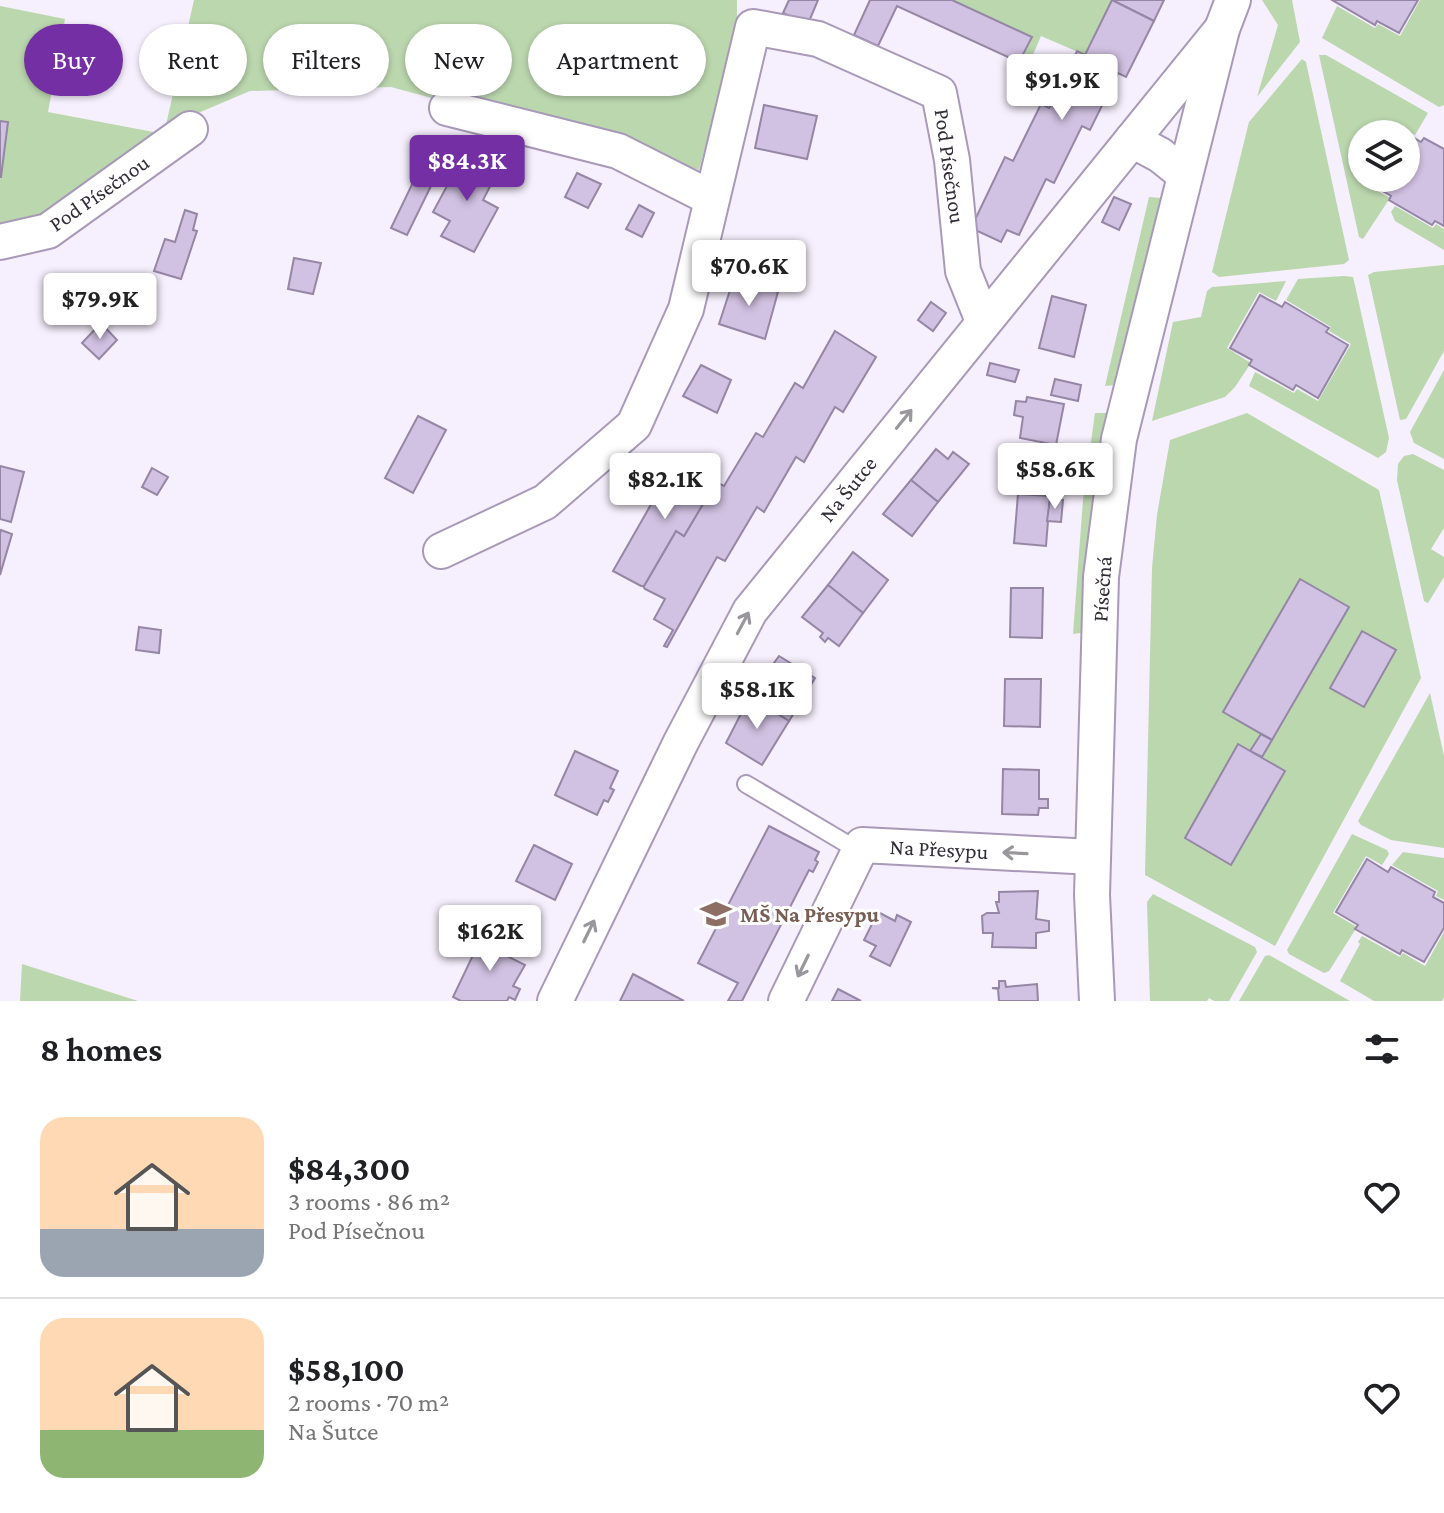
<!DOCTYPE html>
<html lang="en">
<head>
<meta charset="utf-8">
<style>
  :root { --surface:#fff; --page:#f2f2f2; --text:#202124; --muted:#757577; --line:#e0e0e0; --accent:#732fa3 }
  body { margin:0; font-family:"Crimson Pro",serif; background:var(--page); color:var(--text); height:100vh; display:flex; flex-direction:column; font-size:30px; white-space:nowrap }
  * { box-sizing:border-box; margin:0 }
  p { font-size:26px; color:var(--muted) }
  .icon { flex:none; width:44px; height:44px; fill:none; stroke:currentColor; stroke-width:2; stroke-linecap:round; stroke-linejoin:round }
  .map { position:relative; height:1001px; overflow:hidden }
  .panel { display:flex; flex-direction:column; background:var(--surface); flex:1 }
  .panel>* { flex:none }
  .hud { position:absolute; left:24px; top:24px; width:800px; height:72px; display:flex; gap:16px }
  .fabs { position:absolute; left:1348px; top:120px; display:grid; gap:16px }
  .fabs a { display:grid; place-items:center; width:72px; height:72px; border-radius:50%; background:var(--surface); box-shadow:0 2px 6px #0004; font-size:40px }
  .price { position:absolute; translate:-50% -68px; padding:0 18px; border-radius:8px; background:#fff; color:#222; font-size:26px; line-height:52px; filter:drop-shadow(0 2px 4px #0008) }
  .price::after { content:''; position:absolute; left:50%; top:48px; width:24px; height:18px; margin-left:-12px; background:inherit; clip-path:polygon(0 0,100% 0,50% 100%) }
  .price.current { background:var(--accent); color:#fff }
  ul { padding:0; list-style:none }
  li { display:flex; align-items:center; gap:24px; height:200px; padding:0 40px }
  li+li { border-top:2px solid var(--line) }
  li span { display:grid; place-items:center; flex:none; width:224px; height:160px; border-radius:24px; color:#555 }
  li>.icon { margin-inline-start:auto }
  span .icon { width:96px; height:96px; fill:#fffc; stroke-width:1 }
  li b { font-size:34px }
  h2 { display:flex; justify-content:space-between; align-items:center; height:96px; padding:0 40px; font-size:34px }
  .chip { padding:0 28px; border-radius:36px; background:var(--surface); box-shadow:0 2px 6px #0004; font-size:28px; line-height:72px }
  .chip.current { background:var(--accent); color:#fff }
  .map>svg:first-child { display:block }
  .green { fill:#bbd7ae; fill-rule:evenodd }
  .building { fill:#d1c1e2; stroke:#9586a5; stroke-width:2 }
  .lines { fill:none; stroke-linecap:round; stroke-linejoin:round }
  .lane-casing { stroke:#a899b9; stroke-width:20 }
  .street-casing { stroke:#a899b9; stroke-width:38 }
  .lane { stroke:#fff; stroke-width:16 }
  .street { stroke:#fff; stroke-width:34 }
  .oneway { stroke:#99969c }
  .labels { text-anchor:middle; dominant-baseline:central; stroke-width:6; stroke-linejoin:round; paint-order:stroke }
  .street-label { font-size:22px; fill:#332c39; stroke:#fff }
  .education-label { font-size:22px; font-weight:bold; fill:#785e54; stroke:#fff; text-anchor:start }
</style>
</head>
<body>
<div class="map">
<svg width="1444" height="1001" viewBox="0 0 1444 1001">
  <rect width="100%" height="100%" fill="#f6effd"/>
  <g class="green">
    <path d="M 194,0 L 737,0 L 737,32 L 699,170 L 628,145 L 516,121 L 391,87 L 250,91 L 191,116 L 46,217 L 0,229 L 0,6 L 65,19 L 48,112 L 164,134 Z"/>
    <path d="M 952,0 L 1112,0 L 1085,55 L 1041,36 L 1026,71 L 1010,75 L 1032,37 Z"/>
    <path d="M 1262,0 L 1292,0 L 1300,42 L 1257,97 L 1278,25 Z"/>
    <path d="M 1420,0 L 1444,0 L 1444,105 L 1439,107 L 1322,38 L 1337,6 L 1375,28 L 1378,24 L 1400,36 Z"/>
    <path d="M 1319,55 L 1326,55 L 1428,113 L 1415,135 L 1398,126 L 1394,134 L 1362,134 L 1362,178 L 1370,178 L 1367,185 L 1390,198 L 1363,239 L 1359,237 Z"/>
    <path d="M 1302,59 L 1306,62 L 1349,260 L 1344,264 L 1219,277 L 1212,272 L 1249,122 Z"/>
    <path d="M 1149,197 L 1161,198 L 1115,385 L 1105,386 Z"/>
    <path d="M 1395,206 L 1433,228 L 1436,224 L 1444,229 L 1444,250 L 1395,221 L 1391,212 Z"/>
    <path d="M 1444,265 L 1444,351 L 1406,419 L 1400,420 L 1368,275 L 1374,272 Z"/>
    <path d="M 1344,276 L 1353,277 L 1354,281 L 1389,438 L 1386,452 L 1378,458 L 1249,386 L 1255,372 L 1294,393 L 1297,389 L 1318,401 L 1351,344 L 1329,331 L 1331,327 L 1286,300 L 1298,279 Z"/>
    <path d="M 1286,281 L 1276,301 L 1259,292 L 1227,348 L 1251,363 L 1235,387 L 1225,397 L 1152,421 L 1173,322 L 1201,317 L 1207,291 L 1212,287 Z"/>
    <path d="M 1444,370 L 1444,459 L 1414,443 L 1410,432 Z"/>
    <path d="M 1095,413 L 1109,413 L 1088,632 L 1073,634 L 1083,500 Z"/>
    <path d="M 1247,413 L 1379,490 L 1421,678 L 1275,946 L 1145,875 L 1152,568 L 1157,515 L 1170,440 ZM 1300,579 L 1349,607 L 1262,757 L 1285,771 L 1231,864 L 1185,837 L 1238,745 L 1250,751 L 1261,734 L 1223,712 Z"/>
    <path d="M 1413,454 L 1444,470 L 1444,528 L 1431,549 L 1444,557 L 1444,577 L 1428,603 L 1424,601 L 1397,480 L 1398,464 L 1404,456 Z"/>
    <path d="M 1430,693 L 1444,756 L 1444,848 L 1391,840 L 1361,825 L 1358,821 Z"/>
    <path d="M 1352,834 L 1387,850 L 1389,854 L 1382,865 L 1366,856 L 1333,913 L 1357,927 L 1329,971 L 1324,973 L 1289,954 L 1287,950 Z"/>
    <path d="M 1403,852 L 1444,858 L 1444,900 L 1436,896 L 1438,891 L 1392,865 Z"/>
    <path d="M 1153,894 L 1255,947 L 1257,952 L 1229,1001 L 1214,1001 L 1209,998 L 1207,1001 L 1150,1001 L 1147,902 Z"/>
    <path d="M 1444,932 L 1444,997 L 1442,1001 L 1374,1001 L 1340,981 L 1360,944 L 1358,942 L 1362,936 L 1400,957 L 1403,953 L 1425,966 Z"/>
    <path d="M 1269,955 L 1350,1001 L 1239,1001 L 1265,956 Z"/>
    <path d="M 22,964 L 138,1001 L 20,1001 Z"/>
  </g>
  <g class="building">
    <path d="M 789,0 L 818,0 L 808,24 L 783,13 Z"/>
    <path d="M 870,0 L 952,0 L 1032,37 L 1019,62 L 897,6 L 878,46 L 854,35 Z"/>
    <path d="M 1112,0 L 1164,0 L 1154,21 Z"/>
    <path d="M 1112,0 L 1154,21 L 1126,77 L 1118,73 L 1090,130 L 1082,126 L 1054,183 L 1046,179 L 1019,235 L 1007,230 L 1001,242 L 971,228 L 1005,157 L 1013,161 L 1041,104 L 1049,108 L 1077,51 L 1085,55 Z"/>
    <path d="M 1332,0 L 1418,0 L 1399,33 L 1377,21 L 1375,25 Z"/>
    <path d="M 764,105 L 817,116 L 807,159 L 755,148 Z"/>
    <path d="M 0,121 L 8,122 L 1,177 L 0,177 Z"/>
    <path d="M 1399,129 L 1421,142 L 1424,138 L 1444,149 L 1444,226 L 1435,221 L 1432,225 L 1389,200 L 1391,196 L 1369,183 L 1372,178 L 1406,178 L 1406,134 L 1396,134 Z"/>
    <path d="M 465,153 L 498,171 L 483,200 L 498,208 L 474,252 L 441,236 L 450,221 L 433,212 L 455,171 L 453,170 L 461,155 L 463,156 Z"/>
    <path d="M 577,173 L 601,184 L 588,208 L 565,197 Z"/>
    <path d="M 417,174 L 433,182 L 407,235 L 391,228 Z"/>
    <path d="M 1114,197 L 1131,204 L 1119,230 L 1102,222 Z"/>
    <path d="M 639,205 L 654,213 L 642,237 L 626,229 Z"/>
    <path d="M 185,210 L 197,214 L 193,230 L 197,231 L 181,279 L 154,271 L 165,239 L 175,242 Z"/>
    <path d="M 294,258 L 321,263 L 313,294 L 288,289 Z"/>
    <path d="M 734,278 L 778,292 L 765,339 L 719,324 Z"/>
    <path d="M 1260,295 L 1282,307 L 1285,302 L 1329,328 L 1326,332 L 1348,345 L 1318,398 L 1296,385 L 1293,390 L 1249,365 L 1252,360 L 1230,348 Z"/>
    <path d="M 1052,296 L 1086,305 L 1074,357 L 1039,348 Z"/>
    <path d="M 931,302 L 946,313 L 933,331 L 918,320 Z"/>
    <path d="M 101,323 L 117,340 L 99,359 L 82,343 Z"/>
    <path d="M 835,331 L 876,357 L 843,412 L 835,407 L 804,462 L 796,457 L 764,512 L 757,507 L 725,561 L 717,557 L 667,647 L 664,646 L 673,630 L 654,619 L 665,599 L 645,589 L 642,585 L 644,586 L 676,531 L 684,536 L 716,482 L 724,486 L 756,433 L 763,437 L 795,383 L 803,388 Z"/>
    <path d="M 990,363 L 1019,370 L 1015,382 L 987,375 Z"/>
    <path d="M 701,365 L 731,380 L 717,413 L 683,396 Z"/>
    <path d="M 1055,379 L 1081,385 L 1078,401 L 1051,395 Z"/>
    <path d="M 1027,397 L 1064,404 L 1056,445 L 1020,438 L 1023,417 L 1014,415 L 1016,401 L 1026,402 Z"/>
    <path d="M 418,416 L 446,430 L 413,493 L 385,478 Z"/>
    <path d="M 936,449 L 948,459 L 953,452 L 969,464 L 938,502 L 911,480 Z"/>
    <path d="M 677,459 L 716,482 L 684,536 L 676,531 L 644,586 L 641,586 L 613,571 Z"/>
    <path d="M 0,466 L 24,472 L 11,522 L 0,519 Z"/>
    <path d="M 152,468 L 168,477 L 157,495 L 142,487 Z"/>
    <path d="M 911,480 L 938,502 L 912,536 L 883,514 Z"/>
    <path d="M 1018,494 L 1050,496 L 1046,546 L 1014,543 Z"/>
    <path d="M 1050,499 L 1063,500 L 1061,522 L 1047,521 Z"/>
    <path d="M 1,530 L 12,534 L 0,575 L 0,534 Z"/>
    <path d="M 853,552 L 888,580 L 863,613 L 828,585 Z"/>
    <path d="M 1300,579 L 1349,607 L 1272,740 L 1223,712 Z"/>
    <path d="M 828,585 L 863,613 L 839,646 L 828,638 L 825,642 L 820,637 L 823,633 L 802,617 Z"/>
    <path d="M 1011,588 L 1043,588 L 1042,638 L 1010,637 Z"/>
    <path d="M 139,627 L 161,630 L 159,653 L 136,650 Z"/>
    <path d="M 1362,631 L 1396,650 L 1364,707 L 1330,688 Z"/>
    <path d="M 779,656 L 815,678 L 789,721 L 745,694 L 750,696 Z"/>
    <path d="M 1005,679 L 1041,679 L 1040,727 L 1004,726 Z"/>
    <path d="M 745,694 L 789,721 L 762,765 L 726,743 L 749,698 Z"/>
    <path d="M 1261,734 L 1272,740 L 1262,757 L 1250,751 Z"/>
    <path d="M 1238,744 L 1285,771 L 1231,865 L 1185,838 Z"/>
    <path d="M 575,751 L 618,771 L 610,788 L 614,790 L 608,802 L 604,800 L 597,815 L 555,795 Z"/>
    <path d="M 1003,769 L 1039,770 L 1039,799 L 1048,799 L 1048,808 L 1039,808 L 1038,815 L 1002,814 Z"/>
    <path d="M 769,826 L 819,852 L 815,860 L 818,862 L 813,872 L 809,870 L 742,1001 L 728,1001 L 738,983 L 698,963 Z"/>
    <path d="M 534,845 L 572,864 L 555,900 L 516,881 Z"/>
    <path d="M 1367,859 L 1388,872 L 1391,867 L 1435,892 L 1433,897 L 1444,903 L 1444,928 L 1424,962 L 1402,950 L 1400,954 L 1355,929 L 1358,925 L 1336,912 Z"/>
    <path d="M 1038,891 L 1036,919 L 1049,921 L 1049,931 L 1036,933 L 1036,948 L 992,947 L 993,933 L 983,933 L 982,916 L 987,913 L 999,913 L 996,902 L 999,902 L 999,892 Z"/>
    <path d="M 878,912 L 895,921 L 897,915 L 911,922 L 890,966 L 870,956 L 876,946 L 864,940 Z"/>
    <path d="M 485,930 L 507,941 L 501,953 L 525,965 L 513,986 L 520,989 L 515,1000 L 509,997 L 507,1001 L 461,1001 L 453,997 Z"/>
    <path d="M 633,974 L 684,1001 L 620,1001 Z"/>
    <path d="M 999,981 L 1005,981 L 1006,987 L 1037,984 L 1038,1001 L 999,1001 L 998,989 L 992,988 L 999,988 Z"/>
    <path d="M 838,989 L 861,1001 L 832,1001 Z"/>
  </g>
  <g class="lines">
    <defs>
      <path id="lane" d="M 746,784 L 859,851"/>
      <g id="street">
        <path d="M 447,108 L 618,151 L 711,198"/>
        <path d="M 1132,140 L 1160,155 L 1185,175"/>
        <path d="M 0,242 L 48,231 L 190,129"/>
        <path d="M 441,551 L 545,502 L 634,425 L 686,309 L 753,27 L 818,39 L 939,93 L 952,160 L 963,271 L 983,321"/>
        <path d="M 555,1001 L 681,742 L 750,611 L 1222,29"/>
        <path d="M 786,1001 L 862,845 L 1093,857"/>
        <path d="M 1097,1001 L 1092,895 L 1101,577 L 1119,439 L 1222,29 L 1233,0"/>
      </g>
    </defs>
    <use href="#lane" class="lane-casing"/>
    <use href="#street" class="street-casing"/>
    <use href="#lane" class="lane"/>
    <use href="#street" class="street"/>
  </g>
  <defs><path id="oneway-shaft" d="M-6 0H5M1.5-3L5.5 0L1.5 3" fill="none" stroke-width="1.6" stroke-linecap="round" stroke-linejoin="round" transform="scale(2)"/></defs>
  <g class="oneway">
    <use href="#oneway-shaft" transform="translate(904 419) rotate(-51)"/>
    <use href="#oneway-shaft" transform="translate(743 623) rotate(-62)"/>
    <use href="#oneway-shaft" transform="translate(1015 853) rotate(-177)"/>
    <use href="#oneway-shaft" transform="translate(589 931) rotate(-64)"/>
    <use href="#oneway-shaft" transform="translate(803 966) rotate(116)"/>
  </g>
  <defs>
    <symbol id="school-bare" viewBox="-9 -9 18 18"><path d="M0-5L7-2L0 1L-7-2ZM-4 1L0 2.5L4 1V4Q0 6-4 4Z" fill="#8d6e63" stroke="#fff" stroke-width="2.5" paint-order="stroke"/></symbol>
  </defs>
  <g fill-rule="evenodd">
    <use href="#school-bare" x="694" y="892" width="44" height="44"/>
  </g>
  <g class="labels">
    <g class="street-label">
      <text transform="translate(950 166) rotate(82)">Pod Písečnou</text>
      <text transform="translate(99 193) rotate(-35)">Pod Písečnou</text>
      <text transform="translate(848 489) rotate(-51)">Na Šutce</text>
      <text transform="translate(1102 589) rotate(-86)">Písečná</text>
      <text transform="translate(939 849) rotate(3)">Na Přesypu</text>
    </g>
    <g class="education-label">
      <text x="740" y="914">MŠ Na Přesypu</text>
    </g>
  </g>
</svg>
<div class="fabs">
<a><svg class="icon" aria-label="layers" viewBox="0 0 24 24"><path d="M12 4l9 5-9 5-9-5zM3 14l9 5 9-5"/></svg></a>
</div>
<b class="price" style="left:1062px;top:122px">$91.9K</b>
<b class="price current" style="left:467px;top:203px">$84.3K</b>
<b class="price" style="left:749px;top:308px">$70.6K</b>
<b class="price" style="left:100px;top:341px">$79.9K</b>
<b class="price" style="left:1055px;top:511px">$58.6K</b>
<b class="price" style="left:665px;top:521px">$82.1K</b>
<b class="price" style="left:757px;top:731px">$58.1K</b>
<b class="price" style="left:490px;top:973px">$162K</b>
<div class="hud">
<a class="chip current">Buy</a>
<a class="chip">Rent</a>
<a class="chip">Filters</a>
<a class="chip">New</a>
<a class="chip">Apartment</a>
</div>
</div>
<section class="panel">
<h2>8 homes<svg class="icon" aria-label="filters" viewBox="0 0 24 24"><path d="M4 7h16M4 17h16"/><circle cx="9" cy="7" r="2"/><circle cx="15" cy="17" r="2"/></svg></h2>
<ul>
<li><span style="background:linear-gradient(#ffd9b3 70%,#9aa5b1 0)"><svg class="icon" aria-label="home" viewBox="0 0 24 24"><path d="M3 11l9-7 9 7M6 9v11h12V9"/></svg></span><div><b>$84,300</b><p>3 rooms · 86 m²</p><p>Pod Písečnou</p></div><svg class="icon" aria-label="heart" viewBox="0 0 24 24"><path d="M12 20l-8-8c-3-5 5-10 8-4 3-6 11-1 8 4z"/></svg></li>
<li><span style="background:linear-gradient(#ffd9b3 70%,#8fb573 0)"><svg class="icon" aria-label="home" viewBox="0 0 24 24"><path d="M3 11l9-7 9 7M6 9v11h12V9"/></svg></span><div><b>$58,100</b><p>2 rooms · 70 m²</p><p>Na Šutce</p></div><svg class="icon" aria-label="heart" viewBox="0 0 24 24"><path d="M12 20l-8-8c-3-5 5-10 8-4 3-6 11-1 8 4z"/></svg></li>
</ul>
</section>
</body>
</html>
